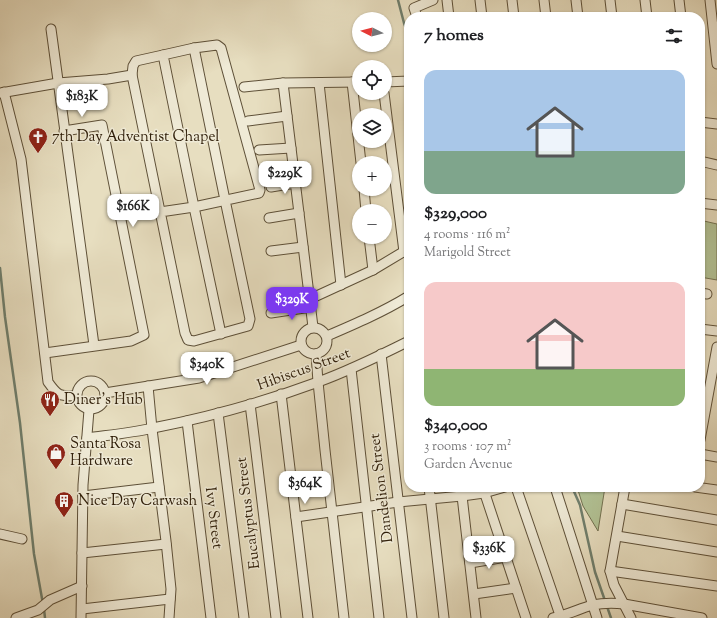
<!DOCTYPE html>
<html lang="en">
<head>
<meta charset="utf-8">
<style>
  :root { --surface:#fff; --page:#f6f6f6; --text:#202124; --muted:#757577; --accent:#7c3aed }
  body { margin:0; font-family:"Sorts Mill Goudy",serif; background:var(--page); color:var(--text); height:100vh; display:flex; flex-direction:column; font-size:15px; white-space:nowrap }
  * { box-sizing:border-box; margin:0 }
  p { font-size:13px; color:var(--muted) }
  .icon { flex:none; width:22px; height:22px; fill:none; stroke:currentColor; stroke-width:2; stroke-linecap:round; stroke-linejoin:round }
  .map { position:relative; flex:1; overflow:hidden }
  .sheet { position:absolute; left:404px; top:12px; width:301px; height:480px; display:flex; flex-direction:column; background:var(--surface); border-radius:16px; box-shadow:0 1px 3px #0004 }
  .sheet>* { flex:none }
  .needle { width:26px; rotate:276deg }
  .buttons { position:absolute; left:352px; top:12px; display:grid; gap:8px }
  .buttons a { display:grid; place-items:center; width:40px; height:40px; border-radius:50%; background:var(--surface); box-shadow:0 1px 3px #0004; font-size:20px }
  .price { position:absolute; translate:-50% -34px; padding:0 9px; border-radius:8px; background:#fff; color:#222; font-size:13px; line-height:26px; filter:drop-shadow(0 1px 2px #0008) }
  .price::after { content:''; position:absolute; left:50%; top:24px; width:12px; height:9px; margin-left:-6px; background:inherit; clip-path:polygon(0 0,100% 0,50% 100%) }
  .price.active { background:var(--accent); color:#fff }
  ul { padding:0; list-style:none }
  li { display:grid; align-content:center; gap:8px; height:212px; padding:0 20px }
  li span { display:grid; place-items:center; height:124px; border-radius:12px; color:#555 }
  li>.icon { margin-inline-start:auto }
  span .icon { width:72px; height:72px; fill:#fffc; stroke-width:1 }
  li b { font-size:17px }
  h2 { display:flex; justify-content:space-between; align-items:center; height:48px; padding:0 20px; font-size:17px }
  .map>svg:first-child { display:block }
  .green { fill:#b2c295; stroke:#727150 }
  .lines { fill:none; stroke-linecap:round; stroke-linejoin:round }
  .stream { stroke:#6f7e6c; stroke-width:2.5 }
  .minor-casing { stroke:#5e5038; stroke-width:11 }
  .minor { stroke:#efead6; stroke-width:9 }
  .labels { text-anchor:middle; dominant-baseline:central; stroke-width:3; stroke-linejoin:round; paint-order:stroke }
  .poi-label { font-size:15px; fill:#31200b; stroke:#efead6; text-anchor:start }
  .street-label { font-size:15px; fill:#31200b; stroke:#efead6 }
</style>
</head>
<body>
<div class="map">
<svg width="717" height="618" viewBox="0 0 717 618">
  <rect width="100%" height="100%" fill="#e7dec0"/>
  <filter id="stains"><feTurbulence type="fractalNoise" baseFrequency=".005" numOctaves="4"/><feColorMatrix values="0 0 0 0 .2 0 0 0 0 .09 0 0 0 0 .02 0 0 0 .5 -.17"/></filter>
  <radialGradient id="worn" r=".72"><stop offset=".6" stop-color="#630" stop-opacity="0"/><stop offset="1" stop-color="#630" stop-opacity=".3"/></radialGradient>
  <g class="green">
    <path d="M 704,221 L 717,224 L 717,280 L 700,277 L 700,239 Z"/>
    <path d="M 577,487 L 605,487 L 598,531 L 583,506 Z"/>
  </g>
  <g class="lines">
    <g class="stream">
      <path d="M 398,0 L 404,23 L 409,37"/>
      <path d="M 0,268 L 5,317 L 20,423 L 34,554 L 43,604"/>
      <path d="M 572,487 L 580,505 L 595,572 L 611,618"/>
      <path d="M 44,609 L 45,618"/>
    </g>
    <defs>
      <g id="minor">
        <path d="M 447,0 L 449,17"/>
        <path d="M 480,0 L 482,17"/>
        <path d="M 512,0 L 514,17"/>
        <path d="M 544,0 L 546,17"/>
        <path d="M 576,0 L 578,17"/>
        <path d="M 610,0 L 612,17"/>
        <path d="M 645,0 L 647,17"/>
        <path d="M 679,0 L 681,17"/>
        <path d="M 710,0 L 717,64"/>
        <path d="M 417,17 L 414,8 L 433,0"/>
        <path d="M 51,29 L 94,345"/>
        <path d="M 194,48 L 163,55 L 194,207 L 221,334"/>
        <path d="M 132,75 L 133,66 L 136,61 L 163,55"/>
        <path d="M 352,82 L 361,163"/>
        <path d="M 385,82 L 409,81"/>
        <path d="M 283,83 L 313,327"/>
        <path d="M 319,83 L 341,285"/>
        <path d="M 244,87 L 283,83 L 359,82"/>
        <path d="M 4,92 L 21,159 L 48,382 C 58,396 59,396 76,396"/>
        <path d="M 0,93 L 58,83 L 108,79 L 132,75 L 185,333 L 188,340 L 194,341 L 248,326 L 250,319 L 225,200 L 194,48 L 217,45 L 221,48 L 260,190 L 259,193 L 194,207 L 160,212"/>
        <path d="M 384,93 L 404,252"/>
        <path d="M 248,121 L 287,116"/>
        <path d="M 700,122 L 717,124"/>
        <path d="M 259,150 L 291,148"/>
        <path d="M 700,161 L 717,165"/>
        <path d="M 271,187 L 295,183"/>
        <path d="M 364,189 L 366,211"/>
        <path d="M 700,203 L 717,205"/>
        <path d="M 269,218 L 299,213"/>
        <path d="M 369,237 L 373,270"/>
        <path d="M 271,251 L 303,247"/>
        <path d="M 700,293 L 707,294"/>
        <path d="M 310,299 L 373,270 L 408,249"/>
        <path d="M 271,313 L 311,307"/>
        <circle cx="314" cy="341" r="13"/>
        <path d="M 700,329 L 717,331"/>
        <path d="M 327,336 C 355,324 383,312 409,296"/>
        <path d="M 45,353 L 131,341 L 144,335 L 102,125 L 64,131"/>
        <path d="M 316,354 L 318,382 L 325,450 L 344,618"/>
        <path d="M 381,354 L 412,618"/>
        <path d="M 351,369 L 379,618"/>
        <circle cx="91" cy="395" r="14"/>
        <path d="M 148,386 L 152,429 L 166,541 L 171,589 L 169,618"/>
        <path d="M 105,393 L 199,378 L 301,345"/>
        <path d="M 281,394 L 308,618"/>
        <path d="M 250,404 L 256,452 L 276,618"/>
        <path d="M 218,413 L 244,618"/>
        <path d="M 187,421 L 211,618"/>
        <path d="M 87,438 C 109,435 132,433 153,428 C 209,417 264,402 318,382 C 349,371 379,356 409,341"/>
        <path d="M 700,440 L 717,347"/>
        <path d="M 700,454 L 717,457"/>
        <path d="M 429,487 L 444,618"/>
        <path d="M 516,487 L 561,618"/>
        <path d="M 555,487 L 597,618"/>
        <path d="M 625,487 L 610,571 L 614,585 L 631,618"/>
        <path d="M 695,487 L 717,490"/>
        <path d="M 483,488 L 526,618"/>
        <path d="M 83,496 L 159,487"/>
        <path d="M 462,496 L 476,618"/>
        <path d="M 622,504 L 717,520"/>
        <path d="M 296,517 L 398,502 L 462,496 L 484,493 L 505,487"/>
        <path d="M 0,534 L 22,539"/>
        <path d="M 617,536 L 717,552"/>
        <path d="M 82,553 L 166,544"/>
        <path d="M 470,563 L 506,557"/>
        <path d="M 610,571 L 717,586"/>
        <path d="M 474,594 L 516,588"/>
        <path d="M 82,609 L 170,599"/>
        <path d="M 16,618 L 38,610 L 50,600 L 82,586"/>
        <path d="M 81,618 L 83,485 L 89,410"/>
        <path d="M 553,618 C 567,615 579,609 592,605 C 603,603 614,603 624,604 L 702,618"/>
      </g>
    </defs>
    <use href="#minor" class="minor-casing"/>
    <use href="#minor" class="minor"/>
  </g>
  <defs>
    <symbol id="church-pin" viewBox="-11 -11 22 30"><path d="M0 17L-7.5 6A9.5 9.5 0 1 1 7.5 6Z" fill="#8f2418" stroke="#efead6"/><path d="M-1.2-6h2.4v3.5h3.3v2.4h-3.3V6h-2.4V-.1h-3.3v-2.4h3.3Z" fill="#fff"/></symbol>
    <symbol id="restaurant-pin" viewBox="-11 -11 22 30"><path d="M0 17L-7.5 6A9.5 9.5 0 1 1 7.5 6Z" fill="#8f2418" stroke="#efead6"/><path d="M-5-6h1v4h1v-4h1v4h1v-4h1v5L-1.5 .5V6h-2V.5L-5-1ZM5-6V6H3V1.5H1.5Q1.5-4 5-6Z" fill="#fff"/></symbol>
    <symbol id="shop-pin" viewBox="-11 -11 22 30"><path d="M0 17L-7.5 6A9.5 9.5 0 1 1 7.5 6Z" fill="#8f2418" stroke="#efead6"/><path d="M-5-2.5h2.3a2.7 3.5 0 0 1 5.4 0H5L5.5 6h-11ZM-1.5-2.5h3a1.5 2.3 0 0 0-3 0Z" fill="#fff"/></symbol>
    <symbol id="building-pin" viewBox="-11 -11 22 30"><path d="M0 17L-7.5 6A9.5 9.5 0 1 1 7.5 6Z" fill="#8f2418" stroke="#efead6"/><path d="M-4-6H4V6H1V3H-1V6H-4ZM-2.5-4.3h1.7v1.8h-1.7ZM.8-4.3h1.7v1.8H.8ZM-2.5-1h1.7V.8h-1.7ZM.8-1h1.7V.8H.8Z" fill="#fff"/></symbol>
  </defs>
  <g fill-rule="evenodd">
    <use href="#church-pin" x="27" y="126" width="22" height="30"/>
    <use href="#restaurant-pin" x="39" y="389" width="22" height="30"/>
    <use href="#shop-pin" x="45" y="442" width="22" height="30"/>
    <use href="#building-pin" x="53" y="490" width="22" height="30"/>
  </g>
  <g class="labels">
    <g class="poi-label">
      <text x="52" y="137">7th Day Adventist Chapel</text>
      <text x="64" y="400">Diner's Hub</text>
      <text x="70" y="444">Santa Rosa<tspan x="70" dy="17">Hardware</tspan></text>
      <text x="78" y="501">Nice Day Carwash</text>
    </g>
    <g class="street-label">
      <text transform="translate(304 370) rotate(-20)">Hibiscus Street</text>
      <text transform="translate(382 488) rotate(-97)">Dandelion Street</text>
      <text transform="translate(249 513) rotate(-97)">Eucalyptus Street</text>
      <text transform="translate(213 518) rotate(83)">Ivy Street</text>
    </g>
  </g>
  <rect width="100%" height="100%" filter="url(#stains)"/>
  <rect width="100%" height="100%" fill="url(#worn)"/>
</svg>
<div class="buttons">
<a><svg class="needle" viewBox="-14 -14 28 28"><path d="M0-13l5 13h-10z" fill="#e53935"/><path d="M0 13l5-13h-10z" fill="#757577"/></svg></a>
<a><svg class="icon" aria-label="locate" viewBox="0 0 24 24"><circle cx="12" cy="12" r="6"/><path d="M12 2v4M12 18v4M2 12h4M18 12h4"/></svg></a>
<a><svg class="icon" aria-label="layers" viewBox="0 0 24 24"><path d="M12 4l9 5-9 5-9-5zM3 14l9 5 9-5"/></svg></a>
<a>+</a>
<a>−</a>
</div>
<b class="price" style="left:82px;top:118px">$183K</b>
<b class="price" style="left:285px;top:195px">$229K</b>
<b class="price" style="left:133px;top:228px">$166K</b>
<b class="price active" style="left:292px;top:321px">$329K</b>
<b class="price" style="left:207px;top:386px">$340K</b>
<b class="price" style="left:305px;top:505px">$364K</b>
<b class="price" style="left:489px;top:570px">$336K</b>
<section class="sheet">
<h2>7 homes<svg class="icon" aria-label="filters" viewBox="0 0 24 24"><path d="M4 7h16M4 17h16"/><circle cx="9" cy="7" r="2"/><circle cx="15" cy="17" r="2"/></svg></h2>
<ul>
<li><span style="background:linear-gradient(#a9c7e8 65%,#7fa58c 0)"><svg class="icon" aria-label="home" viewBox="0 0 24 24"><path d="M3 11l9-7 9 7M6 9v11h12V9"/></svg></span><div><b>$329,000</b><p>4 rooms · 116 m²</p><p>Marigold Street</p></div></li>
<li><span style="background:linear-gradient(#f6c9c9 70%,#8fb573 0)"><svg class="icon" aria-label="home" viewBox="0 0 24 24"><path d="M3 11l9-7 9 7M6 9v11h12V9"/></svg></span><div><b>$340,000</b><p>3 rooms · 107 m²</p><p>Garden Avenue</p></div></li>
</ul>
</section>
</div>
</body>
</html>
